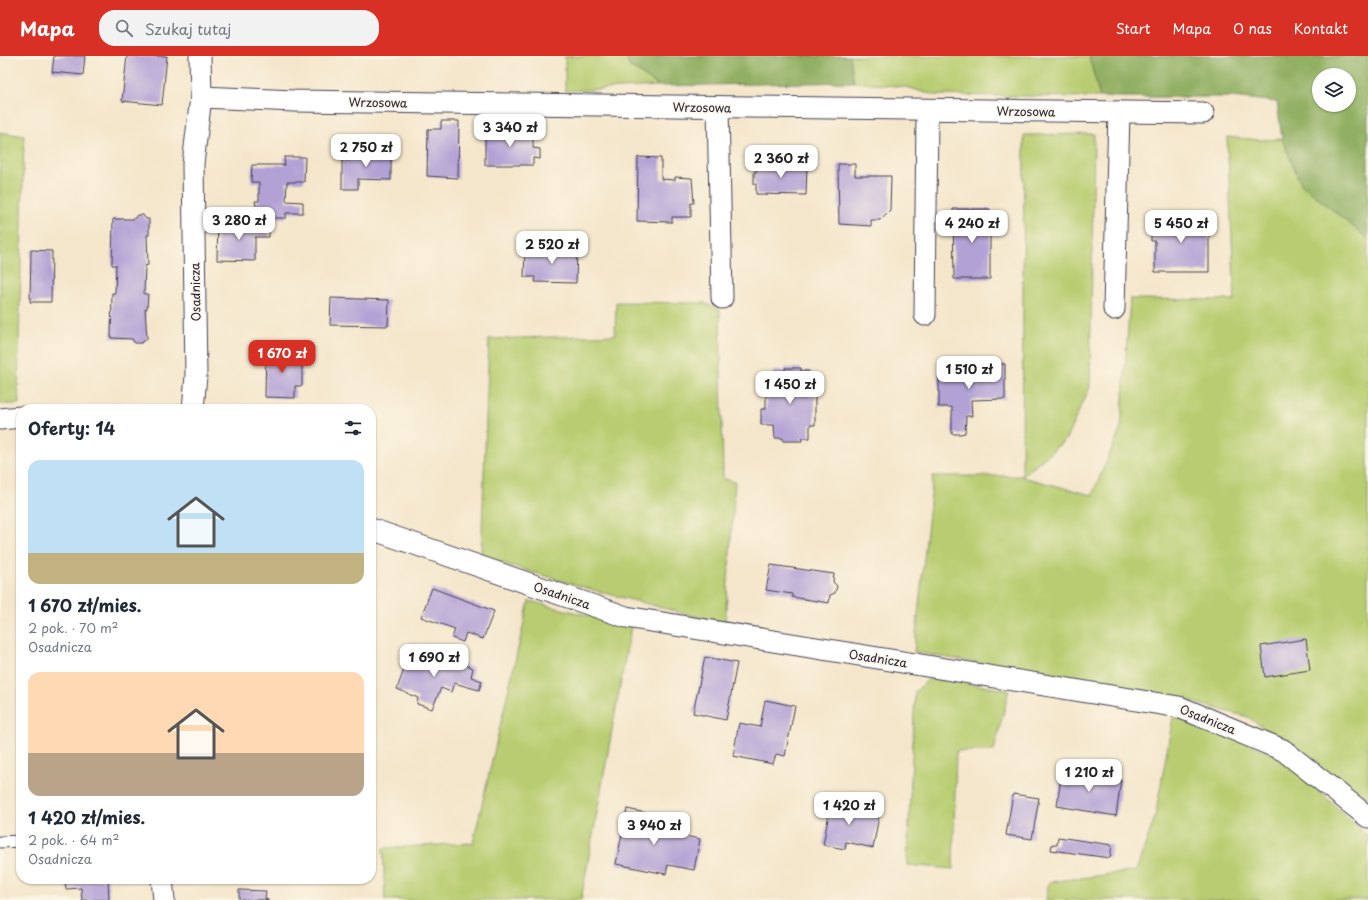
<!DOCTYPE html>
<html lang="pl">
<head>
<meta charset="utf-8">
<style>
  :root { --surface:#fff; --page:#f2f2f3; --text:#1f2937; --muted:#747a83; --accent:#d93025 }
  body { margin:0; font-family:"Playpen Sans",sans-serif; background:var(--page); color:var(--text); height:100vh; display:flex; flex-direction:column; font-size:15px; white-space:nowrap }
  * { box-sizing:border-box; margin:0 }
  p { font-size:13px; color:var(--muted) }
  .icon { flex:none; width:22px; height:22px; fill:none; stroke:currentColor; stroke-width:2; stroke-linecap:round; stroke-linejoin:round }
  .map { position:relative; flex:1; overflow:hidden }
  .sheet { position:absolute; left:16px; top:348px; width:360px; height:480px; display:flex; flex-direction:column; background:var(--surface); border-radius:16px; box-shadow:0 1px 3px #0004 }
  .sheet>* { flex:none }
  .buttons { position:absolute; left:1312px; top:12px; display:grid; gap:8px }
  .buttons a { display:grid; place-items:center; width:44px; height:44px; border-radius:50%; background:var(--surface); box-shadow:0 1px 3px #0004; font-size:20px }
  .price { position:absolute; translate:-50% -34px; padding:0 9px; border-radius:8px; background:#fff; color:#222; font-size:13px; line-height:26px; filter:drop-shadow(0 1px 2px #0008) }
  .price::after { content:''; position:absolute; left:50%; top:24px; width:12px; height:9px; margin-left:-6px; background:inherit; clip-path:polygon(0 0,100% 0,50% 100%) }
  .price.current { background:var(--accent); color:#fff }
  ul { padding:0; list-style:none }
  li { display:grid; align-content:center; gap:8px; height:212px; padding:0 12px }
  li span { display:grid; place-items:center; height:124px; border-radius:12px; color:#555 }
  li>.icon { margin-inline-start:auto }
  span .icon { width:72px; height:72px; fill:#fffc; stroke-width:1 }
  li b { font-size:17px }
  h2 { display:flex; justify-content:space-between; align-items:center; height:48px; padding:0 12px; font-size:17px }
  header { display:flex; align-items:center; gap:24px; box-sizing:border-box; height:56px; padding:0 20px; background:var(--accent); color:#fff }
  header strong { font-size:19px }
  nav { display:flex; gap:22px; margin-inline-start:auto; font-size:14px }
  .search { width:280px; height:36px; background:var(--page); display:flex; align-items:center; gap:10px; box-sizing:border-box; padding:0 14px; border-radius:16px; color:var(--muted); font-size:15px }
  .map>svg:first-child { display:block }
  .green { fill:#b8cd71; stroke:#6d7856 }
  .forest { fill:#92b063; stroke:#5a694f; fill-rule:evenodd }
  .building { fill:#b2a1d5 }
  .lines { fill:none; stroke-linecap:round; stroke-linejoin:round }
  .service-casing { stroke:#423f51; stroke-width:13 }
  .minor-casing { stroke:#423f51; stroke-width:23 }
  .service { stroke:#fff; stroke-width:11 }
  .minor { stroke:#fff; stroke-width:21 }
  .labels { text-anchor:middle; dominant-baseline:central; stroke-width:3; stroke-linejoin:round; paint-order:stroke }
  .street-label { font-size:12px; fill:#22223b; stroke:#fcf5e5 }
</style>
</head>
<body>
<header>
<strong>Mapa</strong>
<div class="search"><svg class="icon" aria-label="search" viewBox="0 0 24 24"><circle cx="10" cy="10" r="6"/><path d="M15 15l6 6"/></svg>Szukaj tutaj</div>
<nav><a>Start</a><a>Mapa</a><a>O nas</a><a>Kontakt</a></nav>
</header>
<div class="map">
<svg width="1368" height="844" viewBox="0 0 1368 844">
  <rect width="100%" height="100%" fill="#fcf5e5"/>
  <filter id="ink" filterUnits="userSpaceOnUse"><feTurbulence type="fractalNoise" baseFrequency=".025" numOctaves="2"/><feDisplacementMap in="SourceGraphic" scale="8" xChannelSelector="R" yChannelSelector="G"/><feConvolveMatrix kernelMatrix="1 2 1 2 8 2 1 2 1" color-interpolation-filters="sRGB"/></filter>
  <filter id="wash" filterUnits="userSpaceOnUse"><feTurbulence type="fractalNoise" baseFrequency=".012" numOctaves="4" result="noise"/><feDisplacementMap in="SourceGraphic" scale="16" xChannelSelector="R" yChannelSelector="G"/><feGaussianBlur stdDeviation="0.9" result="paint"/><feColorMatrix in="noise" values="0 0 0 0 0 0 0 0 0 0 0 0 0 0 0 0 0 1.4 0 .05"/><feComposite in="paint" operator="in"/></filter>
  <g filter="url(#wash)">
    <rect width="100%" height="100%" fill="#f4e6cb"/>
    <g class="green">
      <path d="M 565,0 L 626,0 L 629,10 L 659,30 L 565,35 Z"/>
      <path d="M 850,0 L 1089,0 L 1100,41 L 934,39 L 906,31 L 854,26 Z"/>
      <path d="M 0,76 L 24,80 L 18,331 L 19,348 L 0,348 Z"/>
      <path d="M 1094,78 L 1090,331 L 1066,383 L 1022,421 L 1092,439 L 1121,372 L 1130,243 L 1235,244 L 1227,81 L 1261,84 L 1282,83 L 1301,128 L 1368,183 L 1368,752 L 1306,702 L 1248,661 L 1177,642 L 914,596 L 933,420 L 1022,420 L 1024,79 Z"/>
      <path d="M 616,246 L 704,247 L 720,254 L 723,422 L 735,426 L 725,568 L 597,535 L 481,501 L 489,283 L 615,279 Z"/>
      <path d="M 529,545 L 631,570 L 581,844 L 385,844 L 383,792 L 473,787 Z"/>
      <path d="M 930,622 L 1009,634 L 994,695 L 956,695 L 953,813 L 907,809 L 915,636 Z"/>
      <path d="M 1173,661 L 1214,673 L 1283,702 L 1368,780 L 1368,844 L 1046,844 L 1049,826 L 1136,815 L 1155,761 Z"/>
    </g>
    <g class="forest">
      <path d="M 626,0 L 850,0 L 854,26 L 659,30 L 629,9 Z"/>
      <path d="M 1089,0 L 1368,0 L 1368,183 L 1301,128 L 1282,83 L 1277,46 L 1232,41 L 1100,41 ZM 1319,19 L 1349,19 L 1349,49 L 1319,49 Z"/>
    </g>
    <g id="blocks">
      <g class="building">
        <path d="M 54,0 L 85,0 L 83,19 L 52,16 Z"/>
        <path d="M 127,0 L 167,0 L 162,49 L 122,45 Z"/>
        <path d="M 441,65 L 459,65 L 458,122 L 427,120 L 428,73 L 441,73 Z"/>
        <path d="M 485,74 L 533,76 L 533,92 L 540,93 L 540,103 L 533,102 L 533,109 L 485,109 Z"/>
        <path d="M 351,96 L 391,96 L 391,124 L 358,123 L 358,133 L 342,133 L 342,104 L 351,104 Z"/>
        <path d="M 284,101 L 305,101 L 304,126 L 287,126 L 286,145 L 303,146 L 303,157 L 286,157 L 286,162 L 265,162 L 257,156 L 255,145 L 259,145 L 259,126 L 251,126 L 252,109 L 285,109 Z"/>
        <path d="M 638,101 L 661,102 L 661,123 L 675,124 L 675,121 L 692,122 L 694,147 L 691,147 L 691,161 L 672,161 L 672,166 L 637,165 Z"/>
        <path d="M 757,106 L 790,107 L 790,109 L 807,109 L 806,139 L 756,138 L 756,128 L 754,128 L 754,116 L 756,116 Z"/>
        <path d="M 838,108 L 855,108 L 855,120 L 891,120 L 890,154 L 880,164 L 871,164 L 871,170 L 839,168 Z"/>
        <path d="M 953,153 L 990,153 L 990,223 L 954,223 Z"/>
        <path d="M 1151,158 L 1172,158 L 1172,162 L 1209,162 L 1209,216 L 1155,216 L 1155,185 L 1151,185 Z"/>
        <path d="M 137,159 L 143,159 L 146,163 L 149,163 L 149,179 L 147,179 L 148,209 L 145,210 L 144,238 L 148,238 L 147,253 L 145,253 L 147,283 L 141,287 L 135,287 L 132,283 L 111,282 L 112,237 L 115,237 L 116,209 L 112,209 L 113,163 L 134,163 Z"/>
        <path d="M 218,167 L 269,168 L 269,181 L 255,181 L 255,205 L 217,204 Z"/>
        <path d="M 537,191 L 577,193 L 576,227 L 535,226 L 535,221 L 524,221 L 525,195 L 536,196 Z"/>
        <path d="M 31,194 L 52,195 L 51,246 L 30,246 Z"/>
        <path d="M 331,242 L 389,244 L 388,270 L 330,269 Z"/>
        <path d="M 266,293 L 296,294 L 295,305 L 302,306 L 302,330 L 295,330 L 295,342 L 265,341 Z"/>
        <path d="M 953,308 L 953,315 L 976,315 L 976,309 L 1005,308 L 1005,343 L 971,344 L 972,360 L 966,360 L 965,377 L 960,378 L 952,378 L 952,351 L 938,351 L 938,349 L 939,349 L 939,311 L 938,309 Z"/>
        <path d="M 785,312 L 801,312 L 801,315 L 809,315 L 809,340 L 815,340 L 815,369 L 810,369 L 810,382 L 801,382 L 802,385 L 783,385 L 783,382 L 775,382 L 774,369 L 761,369 L 761,353 L 766,353 L 766,333 L 774,332 L 773,315 L 785,315 Z"/>
        <path d="M 771,509 L 834,518 L 833,526 L 837,530 L 835,537 L 830,539 L 829,547 L 792,541 L 792,538 L 766,534 Z"/>
        <path d="M 432,532 L 494,555 L 483,583 L 466,577 L 463,586 L 452,582 L 455,573 L 421,561 Z"/>
        <path d="M 1306,583 L 1310,614 L 1265,621 L 1261,590 Z"/>
        <path d="M 435,598 L 473,612 L 471,621 L 482,625 L 479,634 L 454,627 L 451,636 L 441,632 L 432,653 L 417,648 L 418,642 L 397,633 L 409,599 L 431,607 Z"/>
        <path d="M 705,601 L 737,607 L 726,664 L 693,657 Z"/>
        <path d="M 765,644 L 795,650 L 785,700 L 776,698 L 773,708 L 733,700 L 739,667 L 760,671 Z"/>
        <path d="M 1062,714 L 1121,724 L 1116,760 L 1057,750 Z"/>
        <path d="M 1013,738 L 1039,742 L 1032,783 L 1006,779 Z"/>
        <path d="M 832,742 L 855,746 L 853,755 L 879,760 L 873,792 L 846,786 L 845,793 L 823,789 Z"/>
        <path d="M 627,753 L 651,758 L 649,768 L 675,773 L 674,778 L 700,783 L 694,814 L 668,809 L 666,818 L 616,808 Z"/>
        <path d="M 1058,781 L 1112,789 L 1110,802 L 1051,794 L 1052,788 L 1057,789 Z"/>
        <path d="M 65,823 L 108,823 L 109,844 L 82,844 L 81,832 L 66,833 Z"/>
        <path d="M 239,834 L 266,835 L 265,843 L 269,844 L 239,844 Z"/>
      </g>
    </g>
  </g>
  <g filter="url(#ink)">
    <use href="#blocks" fill-opacity="0" stroke="#423f51" stroke-width="1"/>
    <g class="lines">
      <defs>
        <path id="service" d="M 0,786 L 21,785"/>
        <g id="minor">
          <path d="M 201,41 L 295,45 L 1203,57"/>
          <path d="M 718,51 L 722,242"/>
          <path d="M 1114,253 L 1119,56"/>
          <path d="M 925,259 L 927,54"/>
          <path d="M 193,353 L 196,320 L 193,108 L 201,41 L 200,0"/>
          <path d="M 0,363 L 21,361"/>
          <path d="M 371,473 L 626,561 L 1179,651 L 1283,694 L 1368,761"/>
          <path d="M 162,823 L 164,844"/>
        </g>
      </defs>
      <use href="#service" class="service-casing"/>
      <use href="#minor" class="minor-casing"/>
      <use href="#service" class="service"/>
      <use href="#minor" class="minor"/>
    </g>
  </g>
  <g class="labels">
    <g class="street-label">
      <text transform="translate(378 46) rotate(1)">Wrzosowa</text>
      <text transform="translate(702 51) rotate(1)">Wrzosowa</text>
      <text transform="translate(1026 55) rotate(1)">Wrzosowa</text>
      <text transform="translate(195 236) rotate(-91)">Osadnicza</text>
      <text transform="translate(562 539) rotate(19)">Osadnicza</text>
      <text transform="translate(878 602) rotate(9)">Osadnicza</text>
      <text transform="translate(1208 663) rotate(22)">Osadnicza</text>
    </g>
  </g>
</svg>
<div class="buttons">
<a><svg class="icon" aria-label="layers" viewBox="0 0 24 24"><path d="M12 4l9 5-9 5-9-5zM3 14l9 5 9-5"/></svg></a>
</div>
<b class="price" style="left:510px;top:92px">3 340 zł</b>
<b class="price" style="left:366px;top:112px">2 750 zł</b>
<b class="price" style="left:781px;top:123px">2 360 zł</b>
<b class="price" style="left:239px;top:185px">3 280 zł</b>
<b class="price" style="left:972px;top:188px">4 240 zł</b>
<b class="price" style="left:1181px;top:188px">5 450 zł</b>
<b class="price" style="left:552px;top:209px">2 520 zł</b>
<b class="price current" style="left:282px;top:318px">1 670 zł</b>
<b class="price" style="left:969px;top:334px">1 510 zł</b>
<b class="price" style="left:790px;top:349px">1 450 zł</b>
<b class="price" style="left:434px;top:622px">1 690 zł</b>
<b class="price" style="left:1089px;top:737px">1 210 zł</b>
<b class="price" style="left:849px;top:770px">1 420 zł</b>
<b class="price" style="left:654px;top:790px">3 940 zł</b>
<section class="sheet">
<h2>Oferty: 14<svg class="icon" aria-label="filters" viewBox="0 0 24 24"><path d="M4 7h16M4 17h16"/><circle cx="9" cy="7" r="2"/><circle cx="15" cy="17" r="2"/></svg></h2>
<ul>
<li><span style="background:linear-gradient(#bfe0f5 75%,#c2b280 0)"><svg class="icon" aria-label="home" viewBox="0 0 24 24"><path d="M3 11l9-7 9 7M6 9v11h12V9"/></svg></span><div><b>1 670 zł/mies.</b><p>2 pok. · 70 m²</p><p>Osadnicza</p></div></li>
<li><span style="background:linear-gradient(#ffd9b3 65%,#b9a48a 0)"><svg class="icon" aria-label="home" viewBox="0 0 24 24"><path d="M3 11l9-7 9 7M6 9v11h12V9"/></svg></span><div><b>1 420 zł/mies.</b><p>2 pok. · 64 m²</p><p>Osadnicza</p></div></li>
</ul>
</section>
</div>
</body>
</html>
